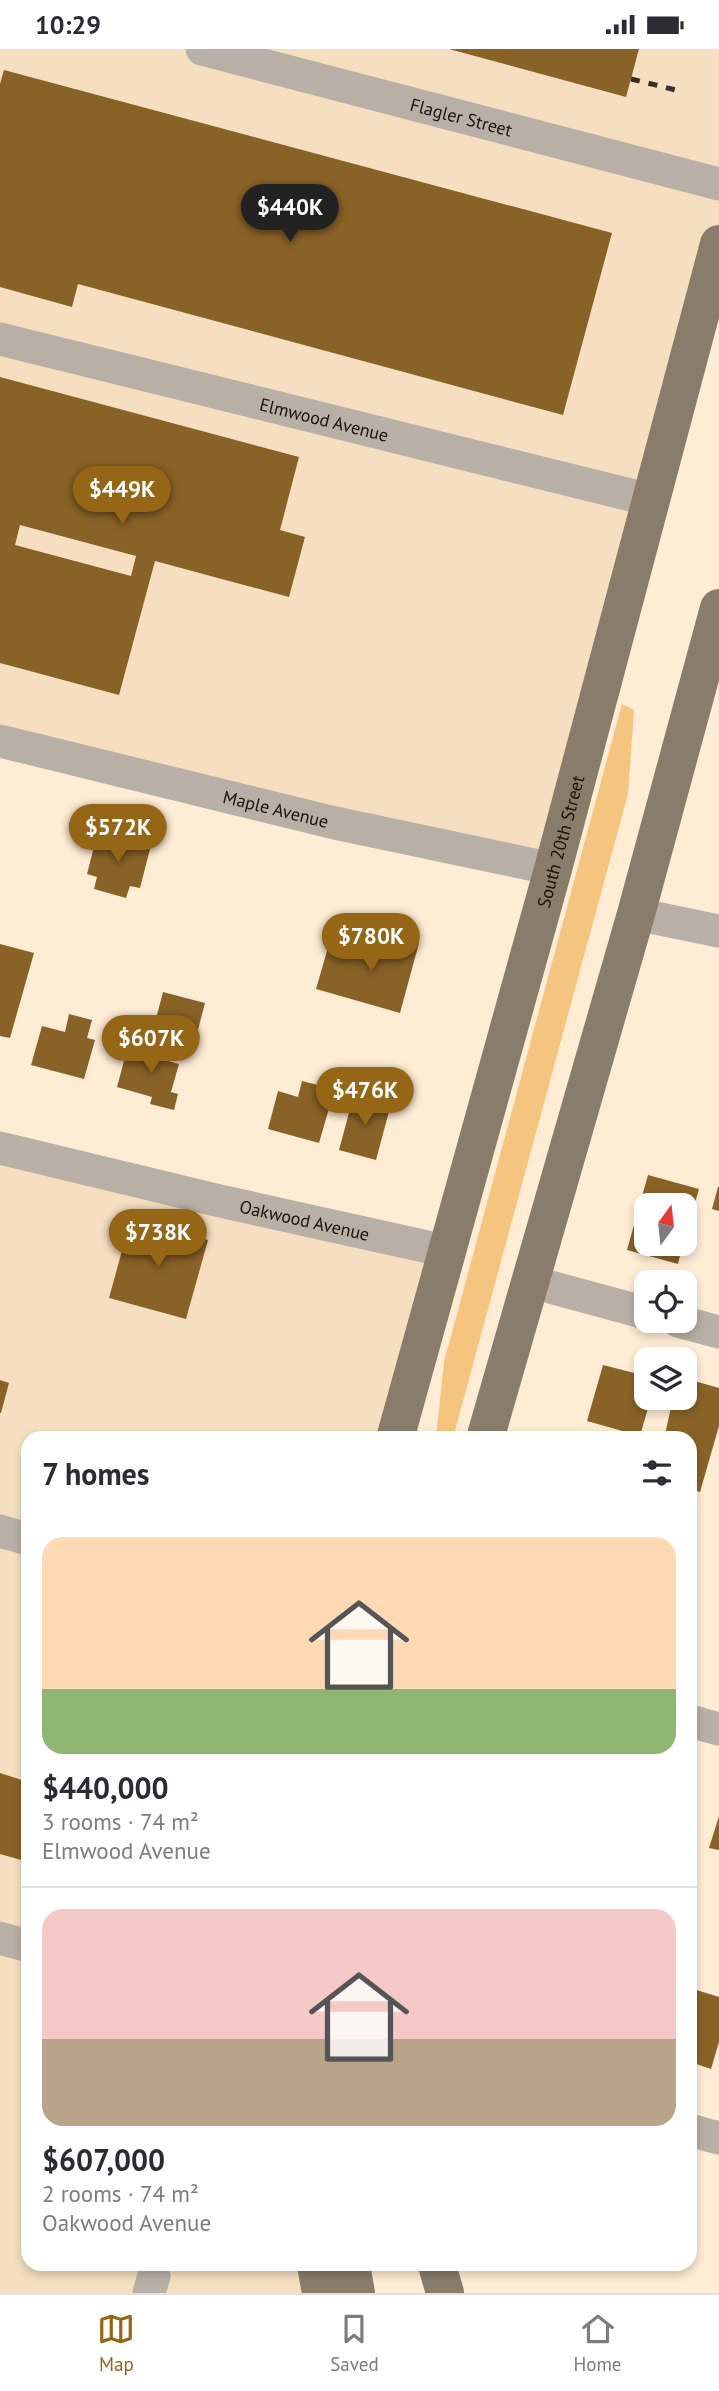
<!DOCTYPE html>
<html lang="en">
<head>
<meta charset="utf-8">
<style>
  :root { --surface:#fff; --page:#f2f2f3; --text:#2b2b33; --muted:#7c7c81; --line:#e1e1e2; --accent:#956615 }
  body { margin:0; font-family:"PT Sans",sans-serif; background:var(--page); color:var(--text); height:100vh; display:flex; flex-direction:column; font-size:26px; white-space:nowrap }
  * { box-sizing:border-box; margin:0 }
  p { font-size:23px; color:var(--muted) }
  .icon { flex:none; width:38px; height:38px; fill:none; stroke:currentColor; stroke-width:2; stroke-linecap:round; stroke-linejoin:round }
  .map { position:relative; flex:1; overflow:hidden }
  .panel { position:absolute; left:21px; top:1382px; width:676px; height:840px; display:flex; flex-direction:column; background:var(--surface); border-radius:21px; box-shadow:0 4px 10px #0003 }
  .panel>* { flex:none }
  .needle { width:46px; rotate:15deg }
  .tools { position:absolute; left:634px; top:1144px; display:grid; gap:14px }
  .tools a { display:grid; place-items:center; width:63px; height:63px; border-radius:14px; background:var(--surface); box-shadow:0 4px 10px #0003; font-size:35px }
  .price { position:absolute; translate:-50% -60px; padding:0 16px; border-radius:24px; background:var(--accent); color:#fff; font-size:23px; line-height:46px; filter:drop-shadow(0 2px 4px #0008) }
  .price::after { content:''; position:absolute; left:50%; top:42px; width:21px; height:16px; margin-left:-10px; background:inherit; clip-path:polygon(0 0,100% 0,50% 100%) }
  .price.selected { background:#222; color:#fff }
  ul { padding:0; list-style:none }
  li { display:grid; align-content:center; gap:14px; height:371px; padding:0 21px }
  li+li { border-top:2px solid var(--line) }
  li span { display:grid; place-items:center; height:217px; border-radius:21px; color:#555 }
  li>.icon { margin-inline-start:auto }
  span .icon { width:126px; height:126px; fill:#fffc; stroke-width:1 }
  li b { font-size:30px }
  h2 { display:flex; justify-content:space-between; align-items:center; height:84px; padding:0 21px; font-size:30px }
  .status { display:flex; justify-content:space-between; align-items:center; height:49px; padding:0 35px; background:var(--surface); direction:ltr }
  .status svg { height:19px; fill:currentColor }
  .dock { display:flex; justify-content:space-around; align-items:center; height:98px; border-top:2px solid var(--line); background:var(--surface); font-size:19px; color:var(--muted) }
  .dock a { display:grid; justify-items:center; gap:4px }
  .dock .selected { color:var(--accent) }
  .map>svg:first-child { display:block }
  .built { fill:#f5dfc0 }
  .green { fill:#f5c47e }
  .building { fill:#896227; fill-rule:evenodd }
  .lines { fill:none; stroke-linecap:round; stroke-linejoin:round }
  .street { stroke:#b8b0a6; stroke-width:33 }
  .primary { stroke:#8a7c6a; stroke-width:38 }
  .rail { stroke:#372f25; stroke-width:5; stroke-dasharray:9 9; stroke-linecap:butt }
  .labels { text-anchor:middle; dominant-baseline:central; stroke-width:7; stroke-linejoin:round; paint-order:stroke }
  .street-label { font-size:18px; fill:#19130b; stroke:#fff }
</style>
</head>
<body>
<div class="status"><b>10:29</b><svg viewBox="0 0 49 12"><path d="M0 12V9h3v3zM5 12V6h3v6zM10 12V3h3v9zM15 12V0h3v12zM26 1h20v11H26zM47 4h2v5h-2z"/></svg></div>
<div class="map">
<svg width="719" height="2244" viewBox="0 0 719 2244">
  <rect width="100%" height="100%" fill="#feecd4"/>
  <g class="built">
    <path d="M 0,0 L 719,0 L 719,175 L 550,821 L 0,692 Z"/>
    <path d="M 0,1100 L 458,1206 L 408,1389 L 28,1390 L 28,2216 L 343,2216 L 348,2244 L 0,2244 Z"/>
  </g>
  <path class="green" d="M 622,655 L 634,661 L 628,745 L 453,1389 L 436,1389 L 444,1313 Z"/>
  <g class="building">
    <path d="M 449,0 L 639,0 L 626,48 Z"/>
    <path d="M 4,21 L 612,184 L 563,366 L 78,235 L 72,258 L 0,238 L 0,35 Z"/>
    <path d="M 0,328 L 299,408 L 280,481 L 305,488 L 289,548 L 155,512 L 119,646 L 0,614 ZM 20,476 L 136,507 L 131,527 L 15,496 Z"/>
    <path d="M 118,782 L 136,787 L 133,796 L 150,800 L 140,839 L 130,837 L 126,849 L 94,840 L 97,828 L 87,825 L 97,786 L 116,791 Z"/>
    <path d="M 383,884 L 419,894 L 400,964 L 316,940 L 329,895 L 361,904 L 360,906 L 375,910 Z"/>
    <path d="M 0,895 L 34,904 L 10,989 L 0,987 Z"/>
    <path d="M 163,943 L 205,954 L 193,1000 L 151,989 Z"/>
    <path d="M 69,965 L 92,971 L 87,989 L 95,991 L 84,1030 L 31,1016 L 42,977 L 65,983 Z"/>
    <path d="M 152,993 L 172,999 L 168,1012 L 179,1015 L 171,1043 L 178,1045 L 174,1061 L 150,1055 L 152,1048 L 117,1038 L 127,1001 L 148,1007 Z"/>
    <path d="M 302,1032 L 326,1038 L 322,1054 L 330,1056 L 319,1094 L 268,1080 L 278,1042 L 298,1048 Z"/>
    <path d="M 354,1045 L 391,1055 L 376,1111 L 339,1101 Z"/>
    <path d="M 648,1126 L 699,1140 L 685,1189 L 684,1157 L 646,1157 L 646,1195 L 683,1195 L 678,1215 L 627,1201 Z"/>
    <path d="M 718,1138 L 719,1138 L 719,1162 L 712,1160 Z"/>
    <path d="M 131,1169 L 208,1191 L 186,1270 L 109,1249 Z"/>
    <path d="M 603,1316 L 646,1327 L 646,1349 L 651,1349 L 640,1387 L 587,1372 Z"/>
    <path d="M 684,1329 L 719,1339 L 719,1377 L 700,1443 L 690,1440 L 690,1390 L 664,1390 L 673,1349 L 684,1349 Z"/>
    <path d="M 0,1331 L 9,1334 L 1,1364 L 0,1364 Z"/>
    <path d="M 0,1724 L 28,1733 L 28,1813 L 0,1805 Z"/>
    <path d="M 719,1767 L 719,1801 L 709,1799 Z"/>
    <path d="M 690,1770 L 695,1771 L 691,1790 L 690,1790 Z"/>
    <path d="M 690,1939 L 719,1948 L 719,1993 L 711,2020 L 690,2013 Z"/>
  </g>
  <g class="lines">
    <g class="street">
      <path id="s1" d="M 202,0 L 719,135"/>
      <path id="s2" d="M 0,290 L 651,451"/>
      <path id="s3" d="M 0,692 L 335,774 L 553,820"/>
      <path d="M 636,865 L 719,882"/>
      <path id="s4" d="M 0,1099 L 220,1152 L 446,1202"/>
      <path d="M 532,1233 L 646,1264"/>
      <path d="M 678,1272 L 719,1283"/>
      <path d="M 0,1482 L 28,1490"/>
      <path d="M 690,1672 L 719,1680"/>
      <path d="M 0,1889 L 28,1897"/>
      <path d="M 690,2081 L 719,2089"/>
      <path d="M 149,2244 L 154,2227"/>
    </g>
    <g class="primary">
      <path id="s5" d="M 395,1390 L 553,820 L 719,195"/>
      <path d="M 485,1390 L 636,865 L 719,559"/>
      <path d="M 316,2216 L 321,2244"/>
      <path d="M 351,2216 L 356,2244"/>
      <path d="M 437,2216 L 445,2244"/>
    </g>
    <path class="rail" d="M 631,30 L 680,42"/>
  </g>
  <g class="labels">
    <g class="street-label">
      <text stroke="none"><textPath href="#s1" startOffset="268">Flagler Street</textPath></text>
      <text stroke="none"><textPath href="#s2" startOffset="334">Elmwood Avenue</textPath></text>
      <text stroke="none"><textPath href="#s3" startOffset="284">Maple Avenue</textPath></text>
      <text stroke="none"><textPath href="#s5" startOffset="620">South 20th Street</textPath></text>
      <text stroke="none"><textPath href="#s4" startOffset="313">Oakwood Avenue</textPath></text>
    </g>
  </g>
</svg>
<div class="tools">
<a><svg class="needle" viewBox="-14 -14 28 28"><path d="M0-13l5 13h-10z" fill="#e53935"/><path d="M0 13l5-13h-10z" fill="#7c7c81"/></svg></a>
<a><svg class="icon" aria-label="locate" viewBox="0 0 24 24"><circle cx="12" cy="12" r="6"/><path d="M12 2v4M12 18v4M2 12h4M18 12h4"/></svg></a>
<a><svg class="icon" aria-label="layers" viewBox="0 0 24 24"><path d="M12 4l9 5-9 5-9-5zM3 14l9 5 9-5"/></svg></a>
</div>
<b class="price selected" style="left:290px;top:195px">$440K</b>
<b class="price" style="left:122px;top:477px">$449K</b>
<b class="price" style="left:118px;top:815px">$572K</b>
<b class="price" style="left:371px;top:924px">$780K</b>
<b class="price" style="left:151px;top:1026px">$607K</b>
<b class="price" style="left:365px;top:1078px">$476K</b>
<b class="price" style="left:158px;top:1220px">$738K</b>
<section class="panel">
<h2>7 homes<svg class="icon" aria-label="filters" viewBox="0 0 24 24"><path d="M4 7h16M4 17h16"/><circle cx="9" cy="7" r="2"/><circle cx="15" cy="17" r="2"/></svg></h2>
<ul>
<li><span style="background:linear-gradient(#ffd9b3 70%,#8fb573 0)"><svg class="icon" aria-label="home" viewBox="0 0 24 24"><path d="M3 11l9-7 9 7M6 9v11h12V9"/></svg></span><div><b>$440,000</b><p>3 rooms · 74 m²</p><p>Elmwood Avenue</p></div></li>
<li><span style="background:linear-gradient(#f6c9c9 60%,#b9a48a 0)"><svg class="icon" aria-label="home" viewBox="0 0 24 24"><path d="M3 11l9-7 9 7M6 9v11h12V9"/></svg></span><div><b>$607,000</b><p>2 rooms · 74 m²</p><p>Oakwood Avenue</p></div></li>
</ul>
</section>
</div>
<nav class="dock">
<a class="selected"><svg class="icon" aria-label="map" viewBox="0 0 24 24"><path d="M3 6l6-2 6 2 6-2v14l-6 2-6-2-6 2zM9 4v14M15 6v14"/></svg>Map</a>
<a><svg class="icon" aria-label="saved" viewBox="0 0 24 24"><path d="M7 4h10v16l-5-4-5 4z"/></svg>Saved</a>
<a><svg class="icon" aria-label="home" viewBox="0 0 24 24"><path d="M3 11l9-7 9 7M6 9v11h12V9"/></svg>Home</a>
</nav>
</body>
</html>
